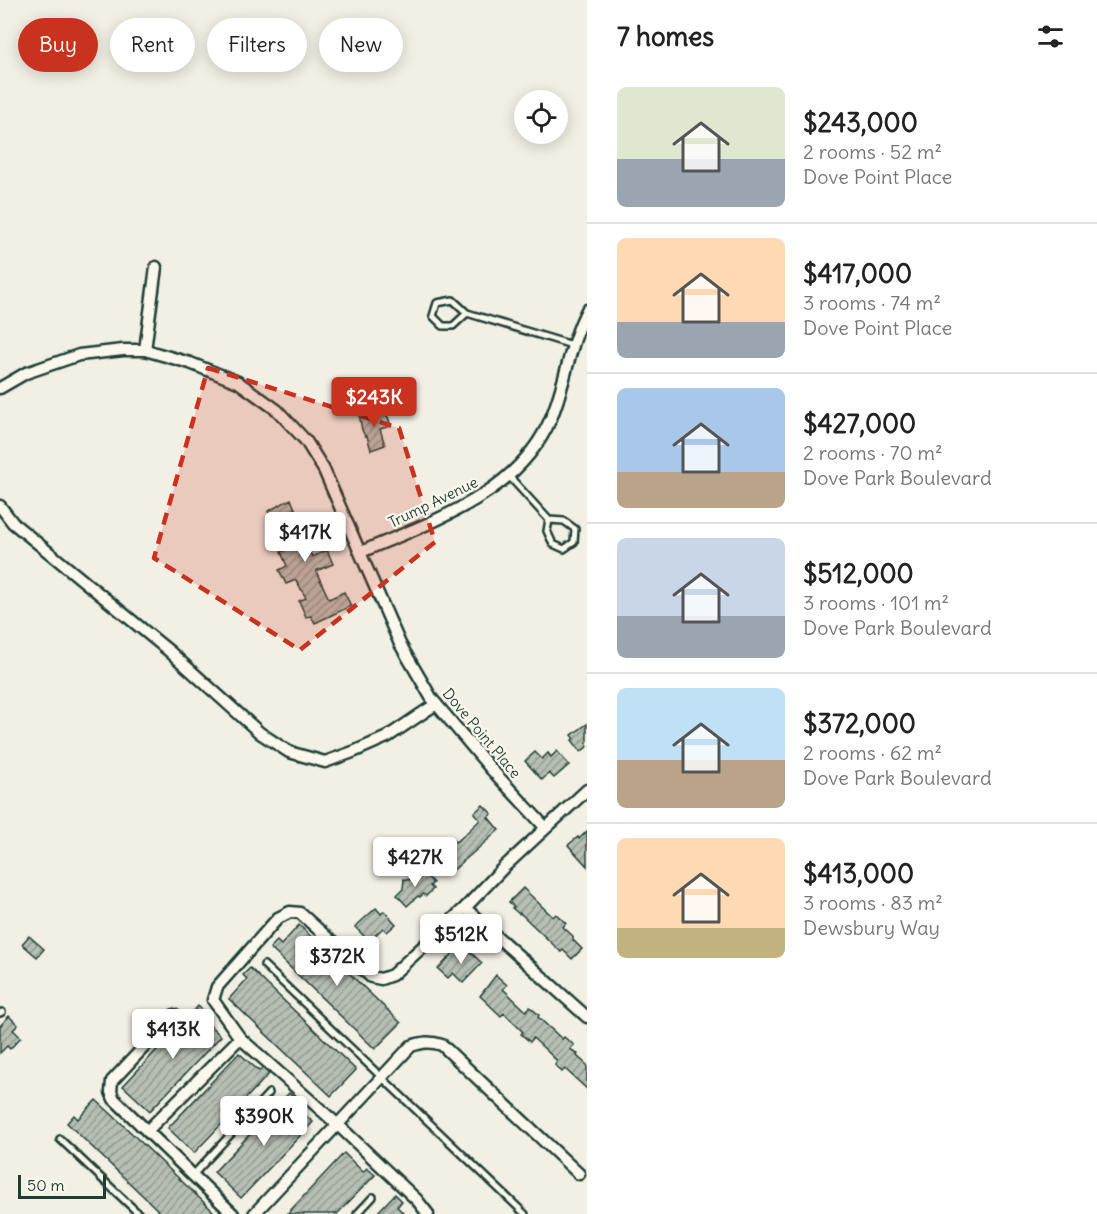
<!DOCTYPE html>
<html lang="en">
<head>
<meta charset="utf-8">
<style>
  :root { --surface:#fff; --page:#f2f2f2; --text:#222; --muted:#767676; --line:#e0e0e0; --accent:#c8321e }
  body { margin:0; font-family:Delius,sans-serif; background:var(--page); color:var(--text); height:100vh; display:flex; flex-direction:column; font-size:22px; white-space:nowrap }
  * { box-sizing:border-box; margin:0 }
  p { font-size:20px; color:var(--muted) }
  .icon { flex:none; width:33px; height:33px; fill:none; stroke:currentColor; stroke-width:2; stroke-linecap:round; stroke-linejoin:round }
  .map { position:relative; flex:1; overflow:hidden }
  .sheet { display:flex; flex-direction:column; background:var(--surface); width:510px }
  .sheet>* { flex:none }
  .banner { position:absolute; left:18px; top:18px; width:478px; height:54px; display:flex; gap:12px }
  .buttons { position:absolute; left:514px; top:90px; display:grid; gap:12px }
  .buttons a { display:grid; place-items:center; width:54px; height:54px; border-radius:50%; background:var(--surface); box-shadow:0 3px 15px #0003; font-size:30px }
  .scale { position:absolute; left:18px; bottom:15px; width:88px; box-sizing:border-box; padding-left:6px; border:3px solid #1f3d34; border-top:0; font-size:16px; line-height:21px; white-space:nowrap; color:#1f3d34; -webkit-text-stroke:4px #fbf7ec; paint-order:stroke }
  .price { position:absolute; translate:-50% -51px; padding:0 14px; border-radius:6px; background:#fff; color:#222; font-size:20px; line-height:39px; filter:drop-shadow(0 2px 3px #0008) }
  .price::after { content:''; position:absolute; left:50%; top:36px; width:18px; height:14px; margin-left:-9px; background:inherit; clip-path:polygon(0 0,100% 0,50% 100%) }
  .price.current { background:var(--accent); color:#fff }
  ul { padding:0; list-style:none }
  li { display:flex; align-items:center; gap:18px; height:150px; padding:0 30px }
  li+li { border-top:2px solid var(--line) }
  li span { display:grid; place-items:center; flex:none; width:168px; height:120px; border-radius:9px; color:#555 }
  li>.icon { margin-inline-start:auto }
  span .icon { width:72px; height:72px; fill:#fffc; stroke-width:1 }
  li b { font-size:26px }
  h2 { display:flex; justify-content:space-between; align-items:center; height:72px; padding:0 30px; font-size:26px }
  .pill { padding:0 21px; border-radius:27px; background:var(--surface); box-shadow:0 3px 15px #0003; font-size:21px; line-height:54px }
  .pill.current { background:var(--accent); color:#fff }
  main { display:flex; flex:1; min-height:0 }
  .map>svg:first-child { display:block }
  .building { fill:url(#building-hatch); stroke:#1f3d34; stroke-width:1.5 }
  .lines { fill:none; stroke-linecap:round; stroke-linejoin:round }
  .service-casing { stroke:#1f3d34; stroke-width:10 }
  .minor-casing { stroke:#1f3d34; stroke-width:15 }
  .service { stroke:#fbf7ec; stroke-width:5 }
  .minor { stroke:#fbf7ec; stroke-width:10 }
  .marked { fill:#c8321e; fill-opacity:0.2; stroke:#c8321e; stroke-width:4.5; stroke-dasharray:12 8; stroke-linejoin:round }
  .labels { text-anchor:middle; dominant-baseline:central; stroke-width:4.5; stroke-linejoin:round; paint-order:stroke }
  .street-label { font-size:15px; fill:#1f3d34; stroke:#fbf7ec }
</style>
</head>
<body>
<main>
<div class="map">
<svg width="587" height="1214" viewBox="0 0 587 1214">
  <defs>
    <pattern id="building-hatch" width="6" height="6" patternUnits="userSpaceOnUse" patternTransform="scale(1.5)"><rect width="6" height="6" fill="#b7beb3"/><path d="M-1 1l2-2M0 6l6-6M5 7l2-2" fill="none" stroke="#949c92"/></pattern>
  </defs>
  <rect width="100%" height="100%" fill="#f2f0e5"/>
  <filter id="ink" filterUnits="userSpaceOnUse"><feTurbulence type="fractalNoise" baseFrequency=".0167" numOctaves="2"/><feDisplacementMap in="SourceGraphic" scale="12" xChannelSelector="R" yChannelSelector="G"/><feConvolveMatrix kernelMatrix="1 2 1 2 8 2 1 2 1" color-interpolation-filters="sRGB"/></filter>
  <g filter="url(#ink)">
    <g class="building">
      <path d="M 375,409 L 377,416 L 385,414 L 388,417 L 391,426 L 380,429 L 385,445 L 371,450 L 367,436 L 365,436 L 362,430 L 359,414 Z"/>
      <path d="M 291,499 L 300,521 L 310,516 L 316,528 L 302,534 L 312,557 L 327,550 L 333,564 L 316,571 L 329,599 L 344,592 L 351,606 L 315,623 L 311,616 L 306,617 L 299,601 L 306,598 L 296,580 L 286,584 L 279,570 L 287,566 L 281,552 L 287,549 L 278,529 L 272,531 L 267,519 L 271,518 L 268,511 Z"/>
      <path d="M 587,724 L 587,747 L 581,752 L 572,740 L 574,738 L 572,735 Z"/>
      <path d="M 557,751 L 569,765 L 554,778 L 549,773 L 542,780 L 525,761 L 535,752 L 542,759 L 548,753 L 551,757 Z"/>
      <path d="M 483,805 L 492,814 L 488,817 L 499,830 L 450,873 L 435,857 L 439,854 L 436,850 L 443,843 L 446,846 L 453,840 L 455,842 L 460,839 L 480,820 L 474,813 Z"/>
      <path d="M 587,831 L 587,866 L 568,845 L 578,837 L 579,839 Z"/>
      <path d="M 422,871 L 433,883 L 430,886 L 433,889 L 426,896 L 423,894 L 420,897 L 418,896 L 407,906 L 397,895 L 403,889 L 404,879 L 409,880 L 412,876 L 414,879 Z"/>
      <path d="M 523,888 L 553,917 L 556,914 L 566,923 L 563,927 L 573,936 L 573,940 L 582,949 L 572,959 L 563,950 L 561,952 L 520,913 L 519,914 L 512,908 L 514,907 L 509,902 Z"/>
      <path d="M 376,908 L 381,914 L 384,911 L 396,924 L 387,932 L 383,928 L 369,941 L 355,927 Z"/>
      <path d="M 299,925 L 401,1023 L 375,1049 L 270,948 L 277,941 L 281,945 Z"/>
      <path d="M 29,936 L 44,949 L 37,957 L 22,944 Z"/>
      <path d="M 460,946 L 465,951 L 467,949 L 482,963 L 463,983 L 453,973 L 448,978 L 438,969 Z"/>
      <path d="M 250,968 L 356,1070 L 331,1096 L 229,999 L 247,979 L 243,975 Z"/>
      <path d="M 496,975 L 507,985 L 503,989 L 526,1011 L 530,1007 L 539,1015 L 538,1017 L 562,1039 L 564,1037 L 574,1045 L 570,1049 L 578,1054 L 577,1056 L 587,1065 L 587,1089 L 565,1069 L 562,1072 L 555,1065 L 557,1061 L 550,1054 L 533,1038 L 530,1042 L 521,1034 L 523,1032 L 504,1013 L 501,1016 L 480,996 Z"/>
      <path d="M 198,1006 L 206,1014 L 202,1018 L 221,1036 L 150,1111 L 123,1086 Z"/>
      <path d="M 9,1016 L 18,1025 L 13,1030 L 21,1037 L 10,1049 L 7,1046 L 0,1053 L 0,1026 Z"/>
      <path d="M 239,1053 L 259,1071 L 262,1068 L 269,1074 L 194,1153 L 168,1128 Z"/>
      <path d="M 289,1093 L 297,1100 L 293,1104 L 313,1122 L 241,1198 L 214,1172 Z"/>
      <path d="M 96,1100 L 119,1121 L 216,1214 L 162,1214 L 67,1123 L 74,1115 L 78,1119 Z"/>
      <path d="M 344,1153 L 363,1172 L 367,1168 L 375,1175 L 337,1214 L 287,1214 Z"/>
      <path d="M 395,1194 L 402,1201 L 397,1207 L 405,1214 L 376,1214 Z"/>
    </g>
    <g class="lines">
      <defs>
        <g id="service">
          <path d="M 467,313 L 453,326 L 443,326 L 433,316 L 437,303 L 453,300 L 467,313 L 572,345"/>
          <path d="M 508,475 L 549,520 L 547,531 L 553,544 L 564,549 L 574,542 L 575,529 L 564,521 L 549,520"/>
          <path d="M 264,965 L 525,1214"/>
          <path d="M 0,1013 L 2,1012"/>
          <path d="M 60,1139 L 139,1214"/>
          <path d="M 193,1175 L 269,1093"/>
          <path d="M 357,1214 L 373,1197"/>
        </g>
        <g id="minor">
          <path d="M 145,350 L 156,267"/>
          <path d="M 0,388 L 26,373 L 79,355 L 123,350 L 145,350 L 190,363 L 238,382 L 277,410 L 306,441 L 324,470 L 400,644 L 432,699 L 491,769 L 545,827"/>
          <path d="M 0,506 L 13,523 L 169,651 L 260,733 L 289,752 L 325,762 L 353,752 L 387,737 L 436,704"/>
          <path d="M 361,552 C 430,522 519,495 551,418 C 566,383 569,344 587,310"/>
          <path d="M 465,908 L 587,1017"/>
          <path d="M 174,1015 L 112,1081 L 111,1092 L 114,1099 L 233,1214"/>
          <path d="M 147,1131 L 240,1038"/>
          <path d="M 254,1214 L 411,1046 C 423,1042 430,1041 442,1045 L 579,1174"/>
          <path d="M 428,1214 L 417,1200 L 338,1125 L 240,1038 L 213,1000 L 217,987 L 278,918 L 290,912 L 300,913 L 371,977 L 381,979 L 392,975 L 465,908 L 504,867 L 587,790"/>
        </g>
      </defs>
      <use href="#service" class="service-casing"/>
      <use href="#minor" class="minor-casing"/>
      <use href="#service" class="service"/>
      <use href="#minor" class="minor"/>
    </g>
  </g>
  <path class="marked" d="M 208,368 L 399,428 L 435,542 L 300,650 L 154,558 Z"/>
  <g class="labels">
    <g class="street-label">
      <text transform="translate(433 502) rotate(-26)">Trump Avenue</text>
      <text transform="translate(482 733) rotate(50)">Dove Point Place</text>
    </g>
  </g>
</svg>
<div class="buttons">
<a><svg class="icon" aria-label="locate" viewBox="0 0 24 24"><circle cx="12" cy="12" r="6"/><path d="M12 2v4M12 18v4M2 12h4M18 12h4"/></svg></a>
</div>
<div class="scale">50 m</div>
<b class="price current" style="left:374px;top:428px">$243K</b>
<b class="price" style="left:305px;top:563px">$417K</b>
<b class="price" style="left:415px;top:888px">$427K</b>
<b class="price" style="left:461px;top:965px">$512K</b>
<b class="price" style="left:337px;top:987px">$372K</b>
<b class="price" style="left:173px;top:1060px">$413K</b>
<b class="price" style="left:264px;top:1147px">$390K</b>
<div class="banner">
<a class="pill current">Buy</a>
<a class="pill">Rent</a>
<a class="pill">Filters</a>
<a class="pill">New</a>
</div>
</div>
<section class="sheet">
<h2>7 homes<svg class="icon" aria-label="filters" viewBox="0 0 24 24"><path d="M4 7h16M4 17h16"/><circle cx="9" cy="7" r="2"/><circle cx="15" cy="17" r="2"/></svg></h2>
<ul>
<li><span style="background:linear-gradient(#dfe7d0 60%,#9aa5b1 0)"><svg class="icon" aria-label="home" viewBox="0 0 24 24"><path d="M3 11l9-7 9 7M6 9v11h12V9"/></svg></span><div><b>$243,000</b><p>2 rooms · 52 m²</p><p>Dove Point Place</p></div></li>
<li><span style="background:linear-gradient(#ffd9b3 70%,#9aa5b1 0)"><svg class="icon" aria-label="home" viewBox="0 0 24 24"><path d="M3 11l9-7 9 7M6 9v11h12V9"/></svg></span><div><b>$417,000</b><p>3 rooms · 74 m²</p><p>Dove Point Place</p></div></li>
<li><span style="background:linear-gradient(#a9c7e8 70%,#b9a48a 0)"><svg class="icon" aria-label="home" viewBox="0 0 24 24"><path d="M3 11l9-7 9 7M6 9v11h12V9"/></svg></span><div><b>$427,000</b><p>2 rooms · 70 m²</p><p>Dove Park Boulevard</p></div></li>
<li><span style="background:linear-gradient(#c9d6e8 65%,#9aa5b1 0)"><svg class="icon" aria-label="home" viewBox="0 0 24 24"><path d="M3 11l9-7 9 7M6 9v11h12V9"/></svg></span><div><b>$512,000</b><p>3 rooms · 101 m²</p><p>Dove Park Boulevard</p></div></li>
<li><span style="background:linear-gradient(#bfe0f5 60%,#b9a48a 0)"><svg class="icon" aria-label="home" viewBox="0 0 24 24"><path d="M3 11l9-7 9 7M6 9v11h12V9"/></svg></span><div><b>$372,000</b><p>2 rooms · 62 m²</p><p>Dove Park Boulevard</p></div></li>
<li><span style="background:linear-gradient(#ffd9b3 75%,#c2b280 0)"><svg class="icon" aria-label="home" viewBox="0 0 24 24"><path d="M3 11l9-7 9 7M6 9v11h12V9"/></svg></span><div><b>$413,000</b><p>3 rooms · 83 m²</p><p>Dewsbury Way</p></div></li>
</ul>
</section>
</main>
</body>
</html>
